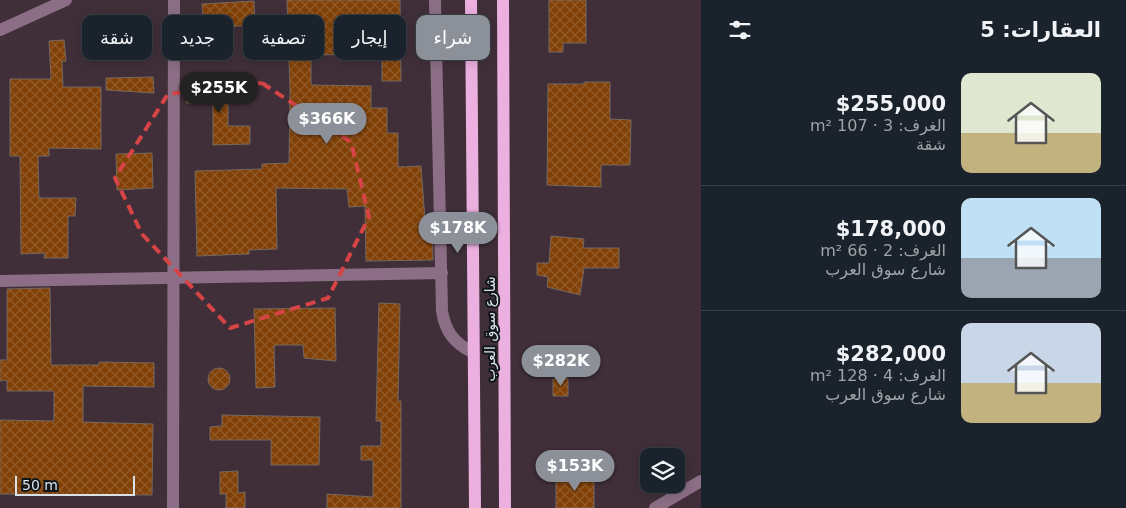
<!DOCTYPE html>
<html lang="ar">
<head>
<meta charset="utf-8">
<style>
  :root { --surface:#1a232b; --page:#272f37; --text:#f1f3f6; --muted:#9fa4a9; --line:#384047; --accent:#8c9099 }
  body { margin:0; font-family:"DejaVu Sans",Vazirmatn,sans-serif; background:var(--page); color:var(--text); direction:rtl; height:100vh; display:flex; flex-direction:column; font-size:19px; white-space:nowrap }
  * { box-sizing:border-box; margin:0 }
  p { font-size:16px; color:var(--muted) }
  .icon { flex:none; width:28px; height:28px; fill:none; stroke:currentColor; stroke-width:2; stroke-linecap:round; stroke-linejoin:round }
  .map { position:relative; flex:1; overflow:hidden; direction:ltr }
  .side { display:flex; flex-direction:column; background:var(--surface); width:425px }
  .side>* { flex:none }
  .guide { position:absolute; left:15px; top:15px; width:475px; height:45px; direction:rtl; display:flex; gap:10px }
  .tools { position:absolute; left:640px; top:448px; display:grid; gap:10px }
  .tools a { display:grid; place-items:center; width:45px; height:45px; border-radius:10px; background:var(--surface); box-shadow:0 2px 12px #0003,0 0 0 1px var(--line); font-size:25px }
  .scale { position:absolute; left:15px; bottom:12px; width:120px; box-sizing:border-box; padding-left:5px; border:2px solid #dae2e9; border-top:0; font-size:14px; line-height:18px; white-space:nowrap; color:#dae2e9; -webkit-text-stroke:4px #11161b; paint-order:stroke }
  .price { position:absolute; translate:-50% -42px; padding:0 11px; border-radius:18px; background:var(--accent); color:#fff; font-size:16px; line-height:32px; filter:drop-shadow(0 1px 2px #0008) }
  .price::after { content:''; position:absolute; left:50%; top:30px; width:15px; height:11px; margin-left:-8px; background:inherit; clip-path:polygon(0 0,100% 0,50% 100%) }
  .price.active { background:#222; color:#fff }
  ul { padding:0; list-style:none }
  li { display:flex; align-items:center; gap:15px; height:125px; padding:0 25px }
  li+li { border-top:1px solid var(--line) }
  li span { display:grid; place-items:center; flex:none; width:140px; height:100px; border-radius:10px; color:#555 }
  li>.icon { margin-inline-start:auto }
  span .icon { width:60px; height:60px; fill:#fffc; stroke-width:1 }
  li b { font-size:21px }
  h2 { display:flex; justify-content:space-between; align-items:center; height:60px; padding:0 25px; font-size:21px }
  .pill { padding:0 18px; border-radius:10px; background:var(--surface); box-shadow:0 2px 12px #0003,0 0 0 1px var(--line); font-size:18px; line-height:45px }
  .pill.active { background:var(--accent); color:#fff }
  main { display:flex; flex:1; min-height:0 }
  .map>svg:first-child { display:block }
  .industrial { fill:#402f39; fill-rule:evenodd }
  .building { fill:url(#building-cross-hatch); stroke:#77685e }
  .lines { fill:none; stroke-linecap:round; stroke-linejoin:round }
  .minor { stroke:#8c6f86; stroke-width:12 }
  .major { stroke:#ebb0e0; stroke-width:12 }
  .marked { fill:none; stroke:#d74445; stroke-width:4; stroke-dasharray:10 6; stroke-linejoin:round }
  .labels { text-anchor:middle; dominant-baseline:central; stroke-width:4; stroke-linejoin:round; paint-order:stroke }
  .street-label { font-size:14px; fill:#dae2e9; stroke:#11161b }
</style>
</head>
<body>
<main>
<section class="side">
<h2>العقارات: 5<svg class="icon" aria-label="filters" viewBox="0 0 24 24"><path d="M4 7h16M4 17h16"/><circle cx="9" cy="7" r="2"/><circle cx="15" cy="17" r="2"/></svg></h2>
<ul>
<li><span style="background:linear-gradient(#dfe7d0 60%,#c2b280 0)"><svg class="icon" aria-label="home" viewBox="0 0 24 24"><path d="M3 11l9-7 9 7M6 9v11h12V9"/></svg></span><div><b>$255,000</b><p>الغرف: 3 · 107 m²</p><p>شقة</p></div></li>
<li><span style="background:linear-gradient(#bfe0f5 60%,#9aa5b1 0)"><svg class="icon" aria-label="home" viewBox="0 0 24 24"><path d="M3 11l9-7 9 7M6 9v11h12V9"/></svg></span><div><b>$178,000</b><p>الغرف: 2 · 66 m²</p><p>شارع سوق العرب</p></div></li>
<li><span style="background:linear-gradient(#c9d6e8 60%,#c2b280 0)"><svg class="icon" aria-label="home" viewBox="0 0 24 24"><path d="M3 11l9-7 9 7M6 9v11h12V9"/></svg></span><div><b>$282,000</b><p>الغرف: 4 · 128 m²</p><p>شارع سوق العرب</p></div></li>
</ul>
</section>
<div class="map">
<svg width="701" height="508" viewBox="0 0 701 508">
  <defs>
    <pattern id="building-cross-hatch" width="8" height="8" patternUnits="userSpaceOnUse" patternTransform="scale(1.25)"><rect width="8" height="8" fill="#814006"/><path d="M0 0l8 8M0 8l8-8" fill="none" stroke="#925b2a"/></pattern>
  </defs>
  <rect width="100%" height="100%" fill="#232f39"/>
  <path class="industrial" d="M 0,0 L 701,0 L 701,508 L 0,508 ZM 649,456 L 676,456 L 676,484 L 649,484 Z"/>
  <g class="building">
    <path d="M 287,0 L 400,0 L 401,81 L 382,81 L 382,54 L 311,55 L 311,85 L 371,86 L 371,108 L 387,108 L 387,133 L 398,133 L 398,167 L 421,166 L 425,220 L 432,220 L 433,260 L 366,261 L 365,206 L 349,207 L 347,189 L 276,188 L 277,249 L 249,250 L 249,254 L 197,256 L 195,171 L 262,169 L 262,164 L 289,163 L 290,89 Z"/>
    <path d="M 549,0 L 586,0 L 586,43 L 563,43 L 563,52 L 549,52 Z"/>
    <path d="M 254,1 L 255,25 L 204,28 L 202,4 Z"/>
    <path d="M 64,40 L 66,61 L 62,61 L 63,87 L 101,87 L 101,149 L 49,148 L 49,156 L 38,156 L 39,198 L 76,198 L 75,216 L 68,216 L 68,258 L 44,258 L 45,253 L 21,254 L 20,156 L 10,156 L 10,79 L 51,79 L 49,41 Z"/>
    <path d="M 153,77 L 154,93 L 106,90 L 106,78 Z"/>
    <path d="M 584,82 L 610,82 L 610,119 L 631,120 L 630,165 L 601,165 L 601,187 L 547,185 L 548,84 L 584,84 Z"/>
    <path d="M 186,85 L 228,85 L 228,126 L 250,126 L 250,144 L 213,145 L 213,103 L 186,103 Z"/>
    <path d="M 152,153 L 153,188 L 117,190 L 116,154 Z"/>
    <path d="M 551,236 L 584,239 L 583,248 L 619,248 L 619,268 L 584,268 L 580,295 L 547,287 L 548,277 L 537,275 L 537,263 L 549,263 Z"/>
    <path d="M 50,288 L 51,365 L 99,365 L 99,362 L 154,363 L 154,387 L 83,386 L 83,422 L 153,424 L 152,495 L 0,494 L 0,420 L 54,421 L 54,391 L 7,391 L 7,380 L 0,381 L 0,360 L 7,360 L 7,289 Z"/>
    <path d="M 379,303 L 400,304 L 398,401 L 401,401 L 401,508 L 327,508 L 327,494 L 373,497 L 373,460 L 361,460 L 361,446 L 381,446 L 381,421 L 376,421 Z"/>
    <path d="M 335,308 L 336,361 L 304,358 L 303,345 L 277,345 L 274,346 L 275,387 L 256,388 L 254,309 Z"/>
    <circle cx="219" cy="379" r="11"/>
    <path d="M 568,378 L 568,396 L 553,396 L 553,379 Z"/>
    <path d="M 222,415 L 320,417 L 319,465 L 271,465 L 271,440 L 210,440 L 210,427 L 222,426 Z"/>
    <path d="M 238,471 L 238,493 L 245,492 L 245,508 L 226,508 L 226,494 L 220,494 L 220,472 Z"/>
    <path d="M 594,476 L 594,508 L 556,508 L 556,477 Z"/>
  </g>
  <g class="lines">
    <g class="minor">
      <path d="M 435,0 L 442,311 C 445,331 454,343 472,352"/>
      <path d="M 0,30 L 66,0"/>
      <path d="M 0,281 L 442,273"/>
      <path d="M 173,508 L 174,0"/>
      <path d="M 655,508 L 701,481"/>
    </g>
    <g class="major">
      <path d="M 471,0 L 475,508"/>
      <path d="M 503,0 L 505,508"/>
    </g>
  </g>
  <path class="marked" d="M 262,83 L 351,142 L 369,217 L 328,298 L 230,328 L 142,234 L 115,178 L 168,94 Z"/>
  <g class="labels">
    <g class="street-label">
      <text transform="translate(490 329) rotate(-90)">شارع سوق العرب</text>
    </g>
  </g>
</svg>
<div class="tools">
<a><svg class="icon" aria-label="layers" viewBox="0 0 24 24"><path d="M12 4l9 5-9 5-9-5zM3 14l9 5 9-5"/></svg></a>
</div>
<div class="scale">50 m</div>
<b class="price active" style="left:219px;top:114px">$255K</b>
<b class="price" style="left:327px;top:145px">$366K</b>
<b class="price" style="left:458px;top:254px">$178K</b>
<b class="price" style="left:561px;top:387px">$282K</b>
<b class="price" style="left:575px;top:492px">$153K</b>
<div class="guide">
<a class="pill active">شراء</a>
<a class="pill">إيجار</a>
<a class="pill">تصفية</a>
<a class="pill">جديد</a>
<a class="pill">شقة</a>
</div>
</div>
</main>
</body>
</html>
